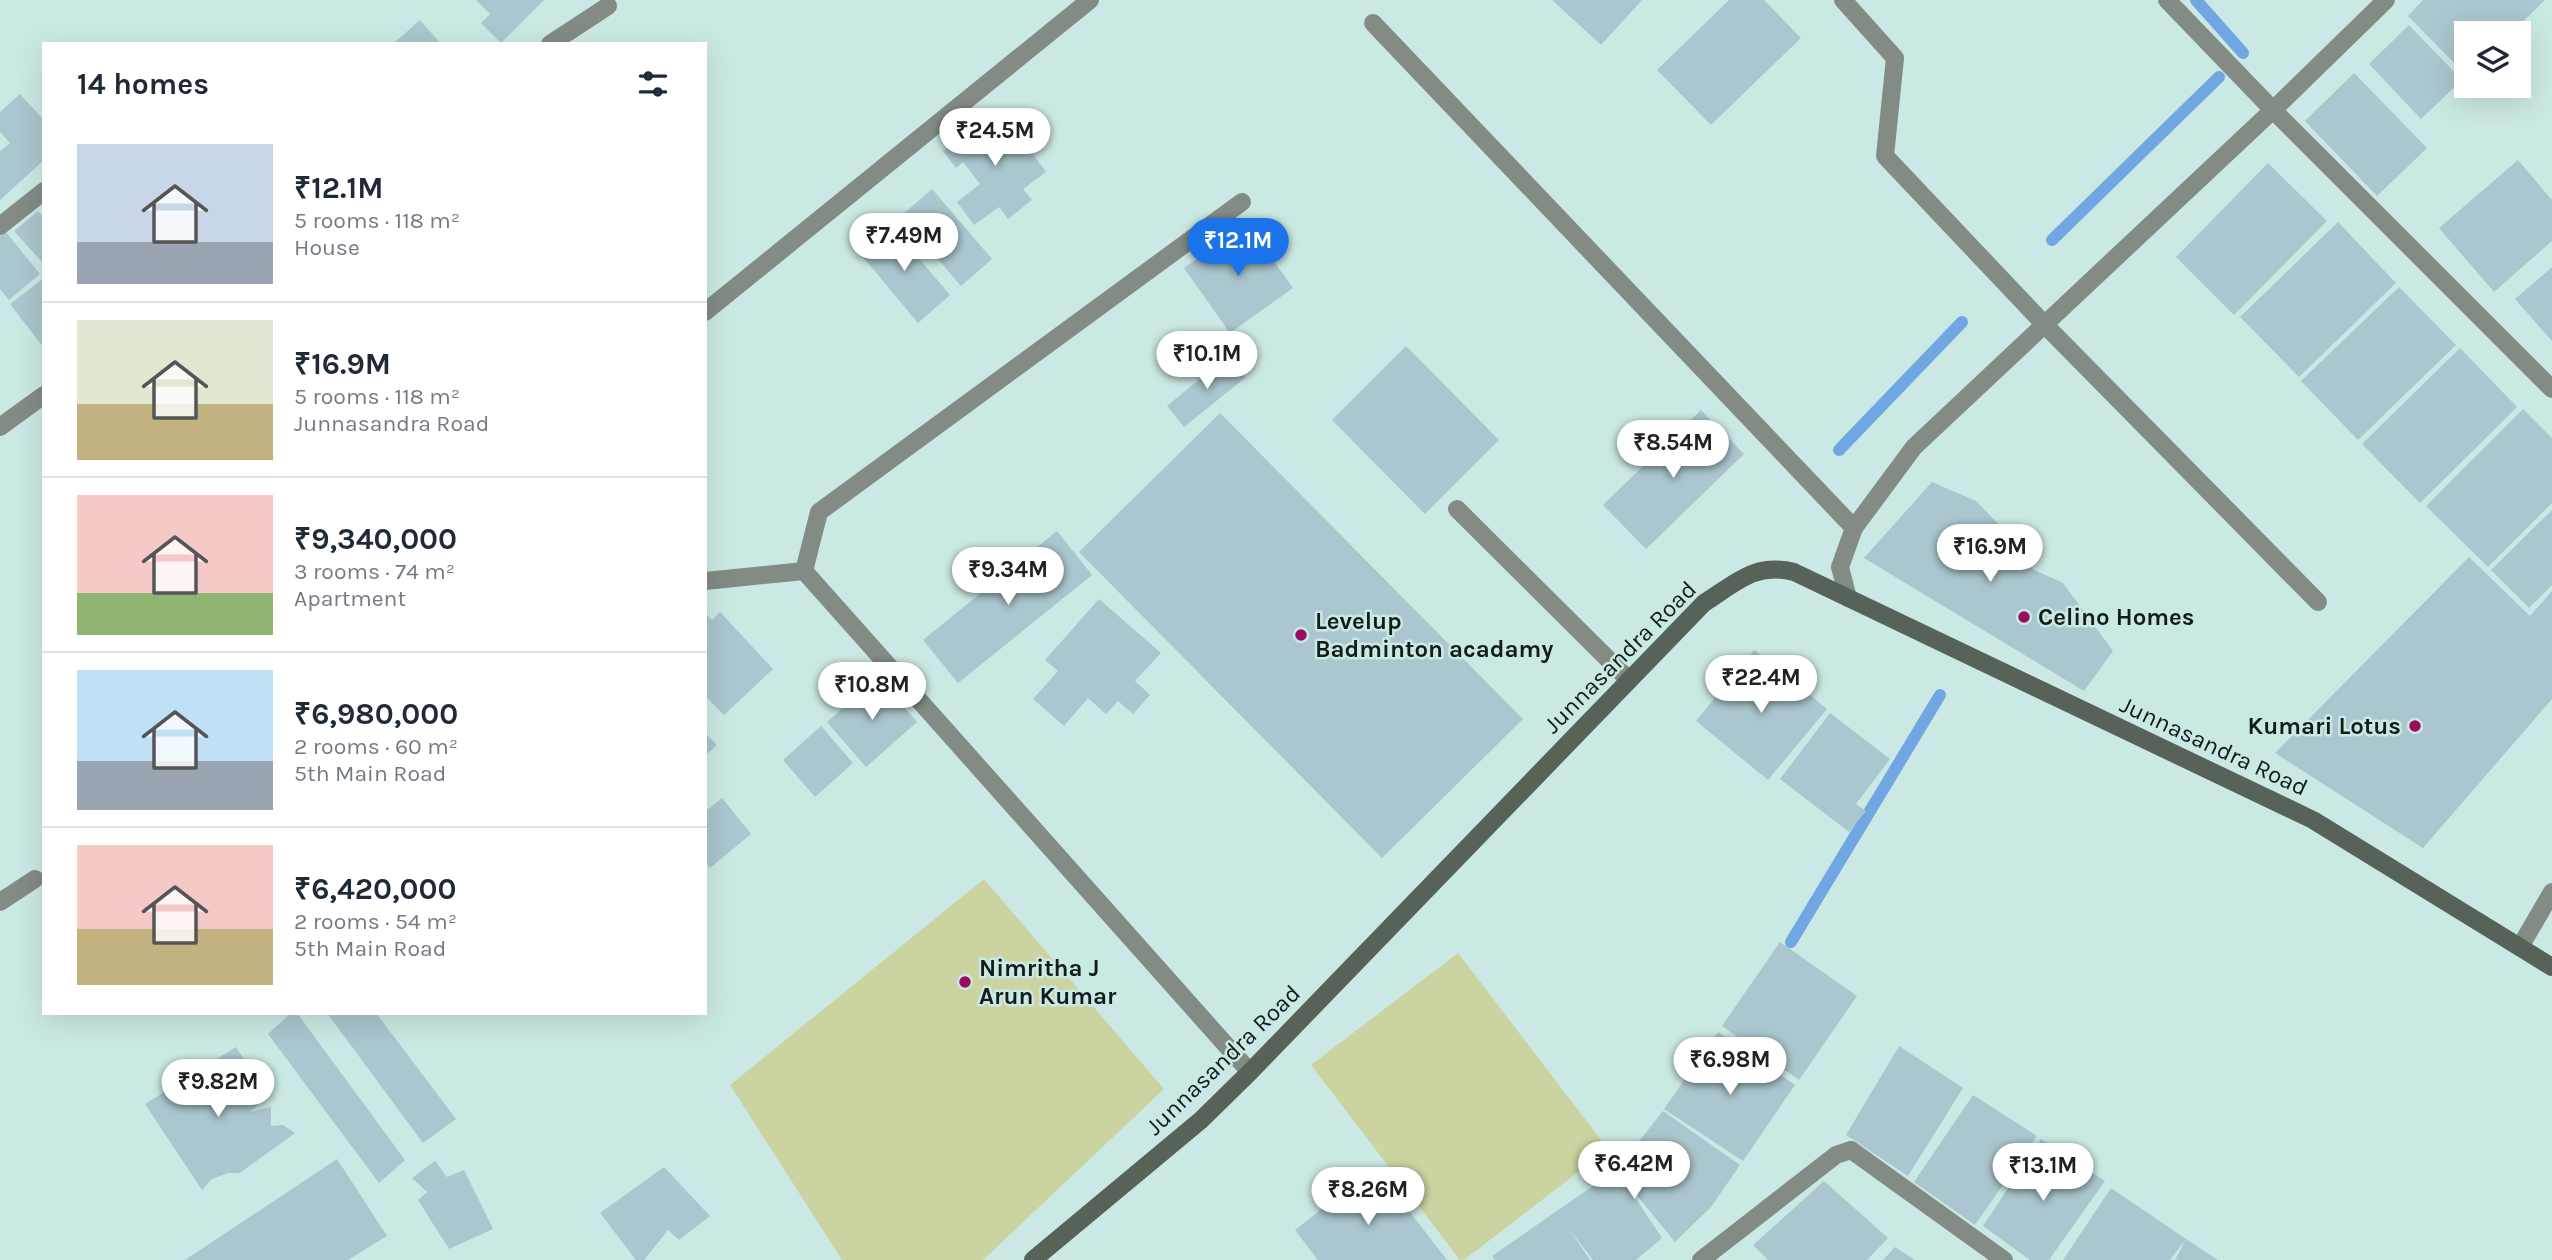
<!DOCTYPE html>
<html lang="en">
<head>
<meta charset="utf-8">
<style>
  :root { --surface:#fff; --page:#f2f2f3; --text:#1f2937; --muted:#747a83; --line:#e0e1e3; --accent:#1a73e8 }
  body { margin:0; font-family:Karla,sans-serif; background:var(--page); color:var(--text); height:100vh; display:flex; flex-direction:column; font-size:26px; white-space:nowrap }
  * { box-sizing:border-box; margin:0 }
  p { font-size:23px; color:var(--muted) }
  .icon { flex:none; width:38px; height:38px; fill:none; stroke:currentColor; stroke-width:2; stroke-linecap:round; stroke-linejoin:round }
  .map { position:relative; flex:1; overflow:hidden }
  .sheet { position:absolute; left:42px; top:42px; width:665px; height:973px; display:flex; flex-direction:column; background:var(--surface); border-radius:0px; box-shadow:0 7px 28px #0002 }
  .sheet>* { flex:none }
  .fabs { position:absolute; left:2454px; top:21px; display:grid; gap:14px }
  .fabs a { display:grid; place-items:center; width:77px; height:77px; border-radius:0px; background:var(--surface); box-shadow:0 7px 28px #0002; font-size:35px }
  .price { position:absolute; translate:-50% -60px; padding:0 16px; border-radius:24px; background:#fff; color:#222; font-size:23px; line-height:46px; filter:drop-shadow(0 2px 4px #0008) }
  .price::after { content:''; position:absolute; left:50%; top:42px; width:21px; height:16px; margin-left:-10px; background:inherit; clip-path:polygon(0 0,100% 0,50% 100%) }
  .price.active { background:var(--accent); color:#fff }
  ul { padding:0; list-style:none }
  li { display:flex; align-items:center; gap:21px; height:175px; padding:0 35px }
  li+li { border-top:2px solid var(--line) }
  li span { display:grid; place-items:center; flex:none; width:196px; height:140px; border-radius:0px; color:#555 }
  li>.icon { margin-inline-start:auto }
  span .icon { width:84px; height:84px; fill:#fffc; stroke-width:1 }
  li b { font-size:30px }
  h2 { display:flex; justify-content:space-between; align-items:center; height:84px; padding:0 35px; font-size:30px }
  .map>svg:first-child { display:block }
  .green { fill:#cbd3a0 }
  .lines { fill:none; stroke-linecap:round; stroke-linejoin:round }
  .stream { stroke:#70a7e2; stroke-width:12 }
  .building { fill:#aac6ce }
  .lane { stroke:#838c84; stroke-width:18 }
  .street { stroke:#838c84; stroke-width:18 }
  .secondary { stroke:#576358; stroke-width:18 }
  .poi-dot { fill:#990c5f; stroke:#cbe9e4; stroke-width:2.5 }
  .labels { text-anchor:middle; dominant-baseline:central; stroke-width:5; stroke-linejoin:round; paint-order:stroke }
  .poi-label { font-size:24px; font-weight:bold; fill:#111d1b; stroke:#cbe9e4; text-anchor:start }
  .street-label { font-size:24px; fill:#111d1b; stroke:#cbe9e4 }
</style>
</head>
<body>
<div class="map">
<svg width="2552" height="1260" viewBox="0 0 2552 1260">
  <rect width="100%" height="100%" fill="#cbe9e4"/>
  <g class="green">
    <path d="M 984,879 L 1164,1089 L 983,1260 L 842,1260 L 730,1085 Z"/>
    <path d="M 1458,953 L 1608,1149 L 1464,1260 L 1460,1260 L 1311,1065 Z"/>
  </g>
  <g class="lines">
    <g class="stream">
      <path d="M 2196,0 L 2243,53"/>
      <path d="M 2052,240 L 2219,77"/>
      <path d="M 1839,450 L 1962,322"/>
      <path d="M 1791,942 L 1940,695"/>
    </g>
  </g>
  <g class="building">
    <path d="M 476,0 L 544,0 L 501,43 L 481,23 L 490,14 Z"/>
    <path d="M 1552,0 L 1642,0 L 1601,45 Z"/>
    <path d="M 1729,0 L 1764,0 L 1801,38 L 1711,125 L 1657,70 Z"/>
    <path d="M 2423,0 L 2545,0 L 2511,33 L 2466,33 L 2466,75 L 2408,16 Z"/>
    <path d="M 420,20 L 441,44 L 393,44 Z"/>
    <path d="M 2409,25 L 2462,80 L 2421,119 L 2369,64 Z"/>
    <path d="M 2354,73 L 2427,148 L 2377,196 L 2305,121 Z"/>
    <path d="M 20,94 L 44,120 L 44,160 L 0,200 L 0,151 L 10,143 L 0,132 L 0,112 Z"/>
    <path d="M 1000,109 L 1046,172 L 1023,189 L 1032,200 L 1008,219 L 999,207 L 974,225 L 957,202 L 980,184 L 963,162 L 956,168 L 943,151 Z"/>
    <path d="M 2518,160 L 2552,200 L 2552,241 L 2494,292 L 2439,228 Z"/>
    <path d="M 2268,163 L 2327,221 L 2234,315 L 2176,257 Z"/>
    <path d="M 932,189 L 992,259 L 961,286 L 901,216 Z"/>
    <path d="M 38,211 L 44,218 L 44,264 L 14,231 Z"/>
    <path d="M 2338,222 L 2396,283 L 2299,377 L 2240,317 Z"/>
    <path d="M 890,224 L 950,295 L 918,323 L 858,251 Z"/>
    <path d="M 1247,224 L 1293,288 L 1230,333 L 1184,268 Z"/>
    <path d="M 5,231 L 40,274 L 9,300 L 0,289 L 0,236 Z"/>
    <path d="M 2552,267 L 2552,341 L 2515,299 Z"/>
    <path d="M 44,278 L 44,348 L 10,304 Z"/>
    <path d="M 2399,287 L 2456,345 L 2358,440 L 2301,381 Z"/>
    <path d="M 1406,346 L 1499,440 L 1425,514 L 1332,420 Z"/>
    <path d="M 2460,348 L 2517,407 L 2420,503 L 2362,444 Z"/>
    <path d="M 1229,355 L 1246,377 L 1184,427 L 1167,406 Z"/>
    <path d="M 2523,409 L 2552,438 L 2552,503 L 2488,567 L 2426,506 Z"/>
    <path d="M 1701,410 L 1744,454 L 1646,549 L 1603,505 Z"/>
    <path d="M 1220,413 L 1523,719 L 1382,858 L 1079,552 Z"/>
    <path d="M 1932,482 L 1976,501 L 2005,531 L 1990,565 L 2011,564 L 2030,568 L 2063,583 L 2113,651 L 2084,691 L 1864,558 Z"/>
    <path d="M 2552,510 L 2552,585 L 2529,608 L 2491,570 Z"/>
    <path d="M 1057,531 L 1092,575 L 958,683 L 923,640 Z"/>
    <path d="M 2469,557 L 2530,616 L 2552,591 L 2552,699 L 2423,848 L 2275,753 Z"/>
    <path d="M 1099,599 L 1161,653 L 1135,681 L 1150,695 L 1133,714 L 1118,701 L 1106,714 L 1088,698 L 1064,726 L 1033,699 L 1058,671 L 1045,660 Z"/>
    <path d="M 720,612 L 773,669 L 724,715 L 705,696 L 705,613 L 712,620 Z"/>
    <path d="M 1754,650 L 1827,709 L 1768,780 L 1696,721 Z"/>
    <path d="M 878,677 L 917,722 L 866,767 L 827,722 Z"/>
    <path d="M 1830,713 L 1890,759 L 1856,804 L 1866,811 L 1849,832 L 1780,779 Z"/>
    <path d="M 821,726 L 853,763 L 815,797 L 783,760 Z"/>
    <path d="M 705,733 L 717,745 L 705,756 Z"/>
    <path d="M 722,798 L 751,834 L 710,868 L 705,862 L 705,812 Z"/>
    <path d="M 1780,942 L 1857,996 L 1799,1080 L 1722,1026 Z"/>
    <path d="M 291,1013 L 297,1013 L 405,1160 L 379,1183 L 268,1034 Z"/>
    <path d="M 327,1013 L 376,1013 L 456,1119 L 423,1143 Z"/>
    <path d="M 1718,1032 L 1795,1085 L 1743,1161 L 1664,1109 Z"/>
    <path d="M 1899,1046 L 1963,1088 L 1908,1176 L 1846,1135 Z"/>
    <path d="M 236,1047 L 268,1096 L 250,1112 L 271,1107 L 271,1126 L 283,1125 L 295,1133 L 240,1173 L 228,1173 L 212,1179 L 202,1190 L 145,1104 Z"/>
    <path d="M 1973,1095 L 2037,1136 L 1975,1225 L 1914,1182 Z"/>
    <path d="M 1663,1111 L 1740,1165 L 1711,1207 L 1675,1242 L 1618,1172 L 1662,1238 L 1636,1260 L 1593,1260 L 1569,1229 L 1590,1260 L 1495,1260 L 1492,1256 L 1616,1170 Z"/>
    <path d="M 2041,1139 L 2105,1181 L 2049,1260 L 2030,1260 L 1983,1226 Z"/>
    <path d="M 337,1159 L 387,1236 L 348,1260 L 185,1260 Z"/>
    <path d="M 435,1161 L 447,1177 L 464,1170 L 493,1229 L 449,1249 L 418,1200 L 427,1192 L 412,1178 Z"/>
    <path d="M 664,1167 L 710,1216 L 679,1240 L 668,1230 L 644,1260 L 636,1260 L 600,1213 Z"/>
    <path d="M 1375,1167 L 1447,1260 L 1318,1260 L 1295,1230 Z"/>
    <path d="M 1824,1181 L 1888,1238 L 1867,1260 L 1768,1260 L 1753,1245 Z"/>
    <path d="M 2111,1188 L 2186,1239 L 2170,1260 L 2063,1260 Z"/>
    <path d="M 2186,1239 L 2218,1260 L 2175,1260 Z"/>
    <path d="M 1895,1247 L 1915,1260 L 1883,1260 Z"/>
  </g>
  <g class="lines">
    <g class="lane">
      <path d="M 1457,509 L 1629,680"/>
      <path d="M 2520,947 L 2552,892"/>
      <path d="M 1701,1260 L 1836,1155 L 1851,1150"/>
    </g>
    <g class="street">
      <path d="M 1843,0 L 1895,58 L 1885,156 L 2044,324 L 2318,602"/>
      <path d="M 2167,0 L 2273,110 L 2552,389"/>
      <path d="M 1373,23 L 1854,528"/>
      <path d="M 550,44 L 608,6"/>
      <path d="M 0,226 L 44,191"/>
      <path d="M 705,312 L 1090,0"/>
      <path d="M 0,427 L 44,395"/>
      <path d="M 804,571 L 1250,1072"/>
      <path d="M 804,571 L 819,512 L 1242,202"/>
      <path d="M 705,581 L 804,571"/>
      <path d="M 1848,598 L 1840,567 L 1854,528 L 1914,447 L 2273,110 L 2386,0"/>
      <path d="M 0,902 L 35,879"/>
      <path d="M 1851,1150 L 2004,1260"/>
    </g>
    <path class="secondary" d="M 1033,1260 L 1201,1120 L 1250,1072 L 1704,603 C 1736,583 1755,562 1794,572 L 2313,820 L 2552,967"/>
  </g>
  <g class="poi-dot">
    <circle cx="2024" cy="617" r="7"/>
    <circle cx="1301" cy="635" r="7"/>
    <circle cx="2415" cy="726" r="7"/>
    <circle cx="965" cy="982" r="7"/>
  </g>
  <g class="labels">
    <g class="poi-label">
      <text x="2038" y="617">Celino Homes</text>
      <text x="1315" y="621">Levelup<tspan x="1315" dy="28">Badminton acadamy</tspan></text>
      <text x="2401" y="726" text-anchor="end">Kumari Lotus</text>
      <text x="979" y="968">Nimritha J<tspan x="979" dy="28">Arun Kumar</tspan></text>
    </g>
    <g class="street-label">
      <text transform="translate(1620 657) rotate(-45)">Junnasandra Road</text>
      <text transform="translate(2214 746) rotate(25)">Junnasandra Road</text>
      <text transform="translate(1223 1060) rotate(-44)">Junnasandra Road</text>
    </g>
  </g>
</svg>
<div class="fabs">
<a><svg class="icon" aria-label="layers" viewBox="0 0 24 24"><path d="M12 4l9 5-9 5-9-5zM3 14l9 5 9-5"/></svg></a>
</div>
<b class="price" style="left:995px;top:168px">₹24.5M</b>
<b class="price" style="left:904px;top:273px">₹7.49M</b>
<b class="price active" style="left:1238px;top:278px">₹12.1M</b>
<b class="price" style="left:1207px;top:391px">₹10.1M</b>
<b class="price" style="left:1673px;top:480px">₹8.54M</b>
<b class="price" style="left:1990px;top:584px">₹16.9M</b>
<b class="price" style="left:1008px;top:607px">₹9.34M</b>
<b class="price" style="left:1761px;top:715px">₹22.4M</b>
<b class="price" style="left:872px;top:722px">₹10.8M</b>
<b class="price" style="left:1730px;top:1097px">₹6.98M</b>
<b class="price" style="left:218px;top:1119px">₹9.82M</b>
<b class="price" style="left:1634px;top:1201px">₹6.42M</b>
<b class="price" style="left:2043px;top:1203px">₹13.1M</b>
<b class="price" style="left:1368px;top:1227px">₹8.26M</b>
<section class="sheet">
<h2>14 homes<svg class="icon" aria-label="filters" viewBox="0 0 24 24"><path d="M4 7h16M4 17h16"/><circle cx="9" cy="7" r="2"/><circle cx="15" cy="17" r="2"/></svg></h2>
<ul>
<li><span style="background:linear-gradient(#c9d6e8 70%,#9aa5b1 0)"><svg class="icon" aria-label="home" viewBox="0 0 24 24"><path d="M3 11l9-7 9 7M6 9v11h12V9"/></svg></span><div><b>₹12.1M</b><p>5 rooms · 118 m²</p><p>House</p></div></li>
<li><span style="background:linear-gradient(#dfe7d0 60%,#c2b280 0)"><svg class="icon" aria-label="home" viewBox="0 0 24 24"><path d="M3 11l9-7 9 7M6 9v11h12V9"/></svg></span><div><b>₹16.9M</b><p>5 rooms · 118 m²</p><p>Junnasandra Road</p></div></li>
<li><span style="background:linear-gradient(#f6c9c9 70%,#8fb573 0)"><svg class="icon" aria-label="home" viewBox="0 0 24 24"><path d="M3 11l9-7 9 7M6 9v11h12V9"/></svg></span><div><b>₹9,340,000</b><p>3 rooms · 74 m²</p><p>Apartment</p></div></li>
<li><span style="background:linear-gradient(#bfe0f5 65%,#9aa5b1 0)"><svg class="icon" aria-label="home" viewBox="0 0 24 24"><path d="M3 11l9-7 9 7M6 9v11h12V9"/></svg></span><div><b>₹6,980,000</b><p>2 rooms · 60 m²</p><p>5th Main Road</p></div></li>
<li><span style="background:linear-gradient(#f6c9c9 60%,#c2b280 0)"><svg class="icon" aria-label="home" viewBox="0 0 24 24"><path d="M3 11l9-7 9 7M6 9v11h12V9"/></svg></span><div><b>₹6,420,000</b><p>2 rooms · 54 m²</p><p>5th Main Road</p></div></li>
</ul>
</section>
</div>
</body>
</html>
